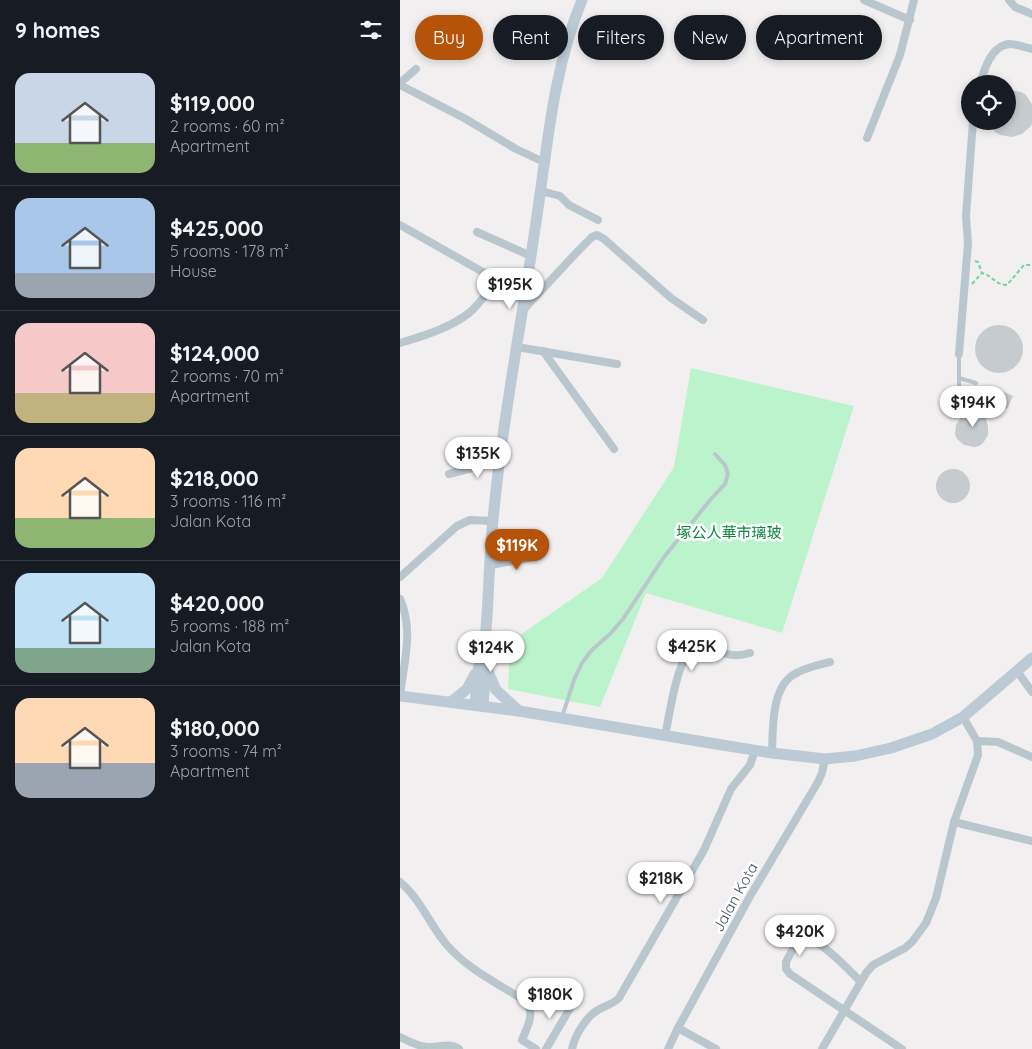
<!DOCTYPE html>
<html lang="en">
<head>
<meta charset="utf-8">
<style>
  :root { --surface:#171b24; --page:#242831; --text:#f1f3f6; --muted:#9ea1a6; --line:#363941; --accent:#b45309 }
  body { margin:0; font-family:Quicksand,"Noto Sans SC",sans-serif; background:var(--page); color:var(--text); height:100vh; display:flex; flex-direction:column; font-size:19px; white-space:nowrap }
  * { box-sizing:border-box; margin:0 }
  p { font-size:16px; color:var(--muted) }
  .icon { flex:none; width:28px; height:28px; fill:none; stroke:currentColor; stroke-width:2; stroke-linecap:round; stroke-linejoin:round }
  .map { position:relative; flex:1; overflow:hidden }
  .side { display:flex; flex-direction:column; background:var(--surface); width:400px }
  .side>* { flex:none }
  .banner { position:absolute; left:15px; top:15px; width:475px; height:45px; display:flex; gap:10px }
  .buttons { position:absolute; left:561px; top:75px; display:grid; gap:10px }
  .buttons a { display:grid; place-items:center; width:55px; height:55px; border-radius:50%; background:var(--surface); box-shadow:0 2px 8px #0003; font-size:25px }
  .price { position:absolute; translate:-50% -42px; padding:0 11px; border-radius:18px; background:#fff; color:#222; font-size:16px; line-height:32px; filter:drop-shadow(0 1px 2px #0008) }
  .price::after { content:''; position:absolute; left:50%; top:30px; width:15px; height:11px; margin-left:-8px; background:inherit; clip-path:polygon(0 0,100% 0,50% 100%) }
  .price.active { background:var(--accent); color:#fff }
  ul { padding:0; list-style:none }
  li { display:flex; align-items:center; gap:15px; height:125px; padding:0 15px }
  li+li { border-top:1px solid var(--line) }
  li span { display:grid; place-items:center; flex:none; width:140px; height:100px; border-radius:15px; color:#555 }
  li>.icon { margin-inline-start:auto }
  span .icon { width:60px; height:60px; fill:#fffc; stroke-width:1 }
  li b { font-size:21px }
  h2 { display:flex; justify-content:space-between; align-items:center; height:60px; padding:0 15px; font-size:21px }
  .chip { padding:0 18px; border-radius:22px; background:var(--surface); box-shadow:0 2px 8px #0003; font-size:18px; line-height:45px }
  .chip.active { background:var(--accent); color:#fff }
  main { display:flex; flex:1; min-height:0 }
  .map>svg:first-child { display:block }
  .green { fill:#bbf3cc }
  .building { fill:#c6cbd0 }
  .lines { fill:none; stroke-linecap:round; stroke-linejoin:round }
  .path { stroke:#6fd59b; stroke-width:2; stroke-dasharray:4 2.5; stroke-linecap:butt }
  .lane { stroke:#bac6ce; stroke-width:4 }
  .street { stroke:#bac6ce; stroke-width:8 }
  .secondary { stroke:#bccad5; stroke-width:11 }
  .labels { text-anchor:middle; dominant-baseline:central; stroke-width:5; stroke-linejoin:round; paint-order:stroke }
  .park-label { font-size:15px; fill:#0f8842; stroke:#fff }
  .street-label { font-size:15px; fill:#46555f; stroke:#fff }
</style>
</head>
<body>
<main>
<section class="side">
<h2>9 homes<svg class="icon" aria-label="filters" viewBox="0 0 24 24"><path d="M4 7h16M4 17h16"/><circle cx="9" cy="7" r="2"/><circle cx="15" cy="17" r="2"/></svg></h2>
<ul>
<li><span style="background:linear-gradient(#c9d6e8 70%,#8fb573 0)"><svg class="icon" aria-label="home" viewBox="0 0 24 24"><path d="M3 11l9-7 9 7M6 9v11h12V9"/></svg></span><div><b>$119,000</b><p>2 rooms · 60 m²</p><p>Apartment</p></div></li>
<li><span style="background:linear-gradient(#a9c7e8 75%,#9aa5b1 0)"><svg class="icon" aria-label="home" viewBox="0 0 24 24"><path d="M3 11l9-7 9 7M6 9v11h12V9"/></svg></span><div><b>$425,000</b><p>5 rooms · 178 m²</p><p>House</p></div></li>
<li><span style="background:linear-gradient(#f6c9c9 70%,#c2b280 0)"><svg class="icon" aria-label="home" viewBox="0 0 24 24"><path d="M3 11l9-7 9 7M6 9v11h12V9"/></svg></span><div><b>$124,000</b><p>2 rooms · 70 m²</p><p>Apartment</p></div></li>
<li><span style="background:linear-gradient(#ffd9b3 70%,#8fb573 0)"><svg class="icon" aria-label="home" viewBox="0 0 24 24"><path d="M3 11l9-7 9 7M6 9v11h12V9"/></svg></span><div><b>$218,000</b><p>3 rooms · 116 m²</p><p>Jalan Kota</p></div></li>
<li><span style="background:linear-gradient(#bfe0f5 75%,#7fa58c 0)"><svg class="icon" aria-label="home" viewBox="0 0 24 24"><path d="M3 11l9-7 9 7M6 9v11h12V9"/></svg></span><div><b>$420,000</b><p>5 rooms · 188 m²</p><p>Jalan Kota</p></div></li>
<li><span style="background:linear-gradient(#ffd9b3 65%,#9aa5b1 0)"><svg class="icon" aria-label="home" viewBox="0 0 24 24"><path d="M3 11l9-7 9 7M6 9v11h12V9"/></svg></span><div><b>$180,000</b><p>3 rooms · 74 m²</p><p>Apartment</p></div></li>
</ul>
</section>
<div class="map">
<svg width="632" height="1049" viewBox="0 0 632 1049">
  <rect width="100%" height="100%" fill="#f2eff0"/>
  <path class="green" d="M 291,368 L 454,406 L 382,633 L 246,593 L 200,707 L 108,689 L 110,642 L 202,578 L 274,467 Z"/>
  <g class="building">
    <path d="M 608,90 L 621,92 L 626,95 L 632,104 L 632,123 L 631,126 L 622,134 L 612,137 L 600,135 L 595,132 L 588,121 L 608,121 Z"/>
    <circle cx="599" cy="349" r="24"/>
    <path d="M 598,389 L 613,396 L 607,409 L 592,402 Z"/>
    <path d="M 582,405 L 591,409 L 586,420 L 588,426 L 588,435 L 583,443 L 579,446 L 574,447 L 564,445 L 557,439 L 555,434 L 556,425 L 561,417 L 565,414 L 579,413 Z"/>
    <circle cx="553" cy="486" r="17"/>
  </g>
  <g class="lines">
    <g class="path">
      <path d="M 575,261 L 578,262 L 582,273 C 592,275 595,285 607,285 L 624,265 L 631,265"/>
      <path d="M 572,284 L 582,273"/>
    </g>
    <g class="lane">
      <path d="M 559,378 L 576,383"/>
      <path d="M 559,393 L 559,354"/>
      <path d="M 162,717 L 174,680 L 182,663 L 191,651 L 211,633 L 223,619 L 264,557 L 311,499 L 325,484 L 328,474 L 325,465 L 315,454"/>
    </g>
    <g class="street">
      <path d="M 464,0 L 510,20"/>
      <path d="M 609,0 L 615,7 L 632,14"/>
      <path d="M 0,83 L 16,69"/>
      <path d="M 580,84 C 584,70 591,46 609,44 C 616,44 625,47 632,49"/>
      <path d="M 0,85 L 64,118 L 116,149 L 146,163"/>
      <path d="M 467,138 L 500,55 L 514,0"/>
      <path d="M 141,191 L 160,196 L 169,205 L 198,220"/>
      <path d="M 0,225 L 97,280 L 126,293"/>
      <path d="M 77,232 L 131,256"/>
      <path d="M 123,310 L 178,251 L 192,237 L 197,235 L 204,239 L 271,298 L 303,320"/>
      <path d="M 0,343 C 23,336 50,328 69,313 C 80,304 88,291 97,280"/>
      <path d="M 117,347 L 217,364"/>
      <path d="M 143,351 L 214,449"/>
      <path d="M 559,354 L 568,243 L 566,216 L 573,121"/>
      <path d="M 49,474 L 100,461"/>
      <path d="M 91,565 L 139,556"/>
      <path d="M 0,577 L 57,526 L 70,520 L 93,521"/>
      <path d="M 0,599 C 14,630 4,662 0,695"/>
      <path d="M 617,671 L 632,692"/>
      <path d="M 265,736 C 269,718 276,665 289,654 C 295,650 301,651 308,651 C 326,651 330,659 350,653"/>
      <path d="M 577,741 L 598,742 L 632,757"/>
      <path d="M 372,753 C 373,730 371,689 393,675 C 403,668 418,665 430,662"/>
      <path d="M 554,822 L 632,841"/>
      <path d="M 0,882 C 20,898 30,925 46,944 C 69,971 100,984 128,1003 C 134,1017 127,1027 122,1040 L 136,1049"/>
      <path d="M 460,981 C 448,969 415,933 399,937 L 386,962 L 386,969 L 390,974 L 502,1049"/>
      <path d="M 278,1028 L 316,1049"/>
      <path d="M 0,1037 C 8,1041 17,1046 27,1047 C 38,1048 49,1042 59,1049"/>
      <path d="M 146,1049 L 173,1003"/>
      <path d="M 172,1049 C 175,1035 186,1017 198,1010 C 205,1006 213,1004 219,998 L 304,850 L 331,789 L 350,765 L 355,750"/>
      <path d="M 268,1049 L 278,1028 L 349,898 L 418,782 L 422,773 L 425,759"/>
      <path d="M 422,1049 L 466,973 L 473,965 L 505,948 L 512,942 L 526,923 L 536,898 L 554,822 L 578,755 L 577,741 L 563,717"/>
    </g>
    <g class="secondary">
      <path d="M 87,669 L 96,690 L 119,711"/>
      <path d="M 0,696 L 119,711 L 310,743 L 372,753 L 425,759 L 455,756 L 491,748 L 532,734 L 563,717 L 632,658"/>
      <path d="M 51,702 L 67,689 L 75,674"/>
      <path d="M 75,705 L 79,665"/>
      <path d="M 83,706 L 88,642 L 86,630 C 89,593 89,557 93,520 C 102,423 121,326 135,229 C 147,152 152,72 182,0"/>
    </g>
  </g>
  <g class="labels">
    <g class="park-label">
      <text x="329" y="532">塚公人華市璃玻</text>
    </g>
    <g class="street-label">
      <text transform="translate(335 897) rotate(-61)">Jalan Kota</text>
    </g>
  </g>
</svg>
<div class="buttons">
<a><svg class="icon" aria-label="locate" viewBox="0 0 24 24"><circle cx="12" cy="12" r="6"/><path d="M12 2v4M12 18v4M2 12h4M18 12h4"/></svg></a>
</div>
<b class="price" style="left:110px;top:310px">$195K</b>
<b class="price" style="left:573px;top:428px">$194K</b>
<b class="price" style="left:78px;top:479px">$135K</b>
<b class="price active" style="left:117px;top:571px">$119K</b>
<b class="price" style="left:292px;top:672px">$425K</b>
<b class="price" style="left:91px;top:673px">$124K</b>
<b class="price" style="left:261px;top:904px">$218K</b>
<b class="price" style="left:400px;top:957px">$420K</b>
<b class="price" style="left:150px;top:1020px">$180K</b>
<div class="banner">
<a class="chip active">Buy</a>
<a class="chip">Rent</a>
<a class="chip">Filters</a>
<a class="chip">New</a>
<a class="chip">Apartment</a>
</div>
</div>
</main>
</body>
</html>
